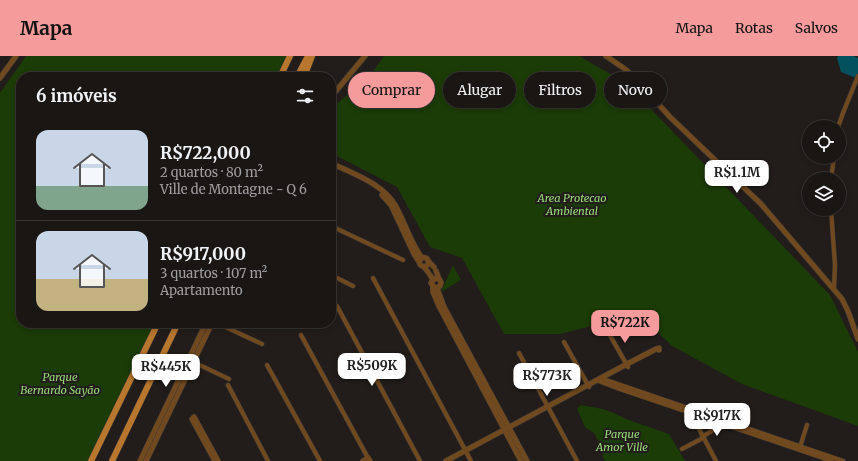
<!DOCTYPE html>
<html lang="pt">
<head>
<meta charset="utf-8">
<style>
  :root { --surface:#1a1614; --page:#231f1d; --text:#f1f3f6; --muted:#9f9fa0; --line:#383534; --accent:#f59b9c }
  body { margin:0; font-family:Merriweather,serif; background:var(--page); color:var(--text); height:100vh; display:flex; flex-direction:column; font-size:15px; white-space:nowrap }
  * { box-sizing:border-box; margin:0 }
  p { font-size:13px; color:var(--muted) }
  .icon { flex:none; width:22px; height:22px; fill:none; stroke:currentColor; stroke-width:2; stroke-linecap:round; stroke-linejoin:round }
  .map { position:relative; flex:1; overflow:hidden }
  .sheet { position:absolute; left:16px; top:16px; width:320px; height:256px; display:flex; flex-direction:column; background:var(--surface); border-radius:16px; box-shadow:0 2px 6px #0003,0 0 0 1px var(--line) }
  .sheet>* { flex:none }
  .guide { position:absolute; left:348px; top:16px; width:380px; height:36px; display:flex; gap:8px }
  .controls { position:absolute; left:802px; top:64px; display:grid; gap:8px }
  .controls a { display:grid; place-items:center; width:44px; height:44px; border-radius:50%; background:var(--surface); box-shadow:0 2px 6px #0003,0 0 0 1px var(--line); font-size:20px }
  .price { position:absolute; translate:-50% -34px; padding:0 9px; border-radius:8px; background:#fff; color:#222; font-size:13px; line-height:26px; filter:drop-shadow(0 1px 2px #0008) }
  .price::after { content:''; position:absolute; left:50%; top:24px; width:12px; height:9px; margin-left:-6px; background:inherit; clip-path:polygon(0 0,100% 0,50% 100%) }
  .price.active { background:var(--accent); color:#111 }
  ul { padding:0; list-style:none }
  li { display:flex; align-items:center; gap:12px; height:100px; padding:0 20px }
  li+li { border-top:1px solid var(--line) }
  li span { display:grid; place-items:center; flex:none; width:112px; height:80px; border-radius:12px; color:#555 }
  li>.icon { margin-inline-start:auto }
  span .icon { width:48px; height:48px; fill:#fffc; stroke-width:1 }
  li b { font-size:17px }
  h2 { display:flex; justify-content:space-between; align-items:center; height:48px; padding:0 20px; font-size:17px }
  .tag { padding:0 14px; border-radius:18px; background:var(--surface); box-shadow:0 2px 6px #0003,0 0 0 1px var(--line); font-size:14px; line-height:36px }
  .tag.active { background:var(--accent); color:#111 }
  header { display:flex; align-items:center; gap:24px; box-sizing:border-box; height:56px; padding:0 20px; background:var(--accent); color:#111 }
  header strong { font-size:19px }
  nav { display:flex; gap:22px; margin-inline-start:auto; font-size:14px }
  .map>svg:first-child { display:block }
  .green { fill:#1b3b07 }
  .water { fill:#02515e }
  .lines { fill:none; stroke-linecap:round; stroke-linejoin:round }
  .minor-casing { stroke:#3f3a37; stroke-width:5 }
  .tertiary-casing { stroke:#3f3a37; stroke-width:6 }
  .primary-casing { stroke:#3f3a37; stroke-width:7 }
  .minor { stroke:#71491e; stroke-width:4 }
  .tertiary { stroke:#71491e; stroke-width:5 }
  .primary { stroke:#b9772d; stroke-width:6 }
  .labels { text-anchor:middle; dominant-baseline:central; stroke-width:4; stroke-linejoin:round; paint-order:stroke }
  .park-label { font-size:11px; font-style:italic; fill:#99db79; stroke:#221d1a }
</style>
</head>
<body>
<header>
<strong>Mapa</strong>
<nav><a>Mapa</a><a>Rotas</a><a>Salvos</a></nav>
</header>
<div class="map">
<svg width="858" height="405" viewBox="0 0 858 405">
  <rect width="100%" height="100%" fill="#221d1a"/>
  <g class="green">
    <path d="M 26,0 L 290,0 L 286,8 L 281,11 L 275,21 L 21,21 L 21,267 L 155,267 L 88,405 L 0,405 L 0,37 Z"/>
    <path d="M 384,0 L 579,0 L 626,27 L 830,239 L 858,296 L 858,370 L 742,328 L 672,290 L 639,258 L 560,278 L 504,278 L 462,202 L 430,191 L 397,131 L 331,97 L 331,53 L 372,17 Z"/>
    <path d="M 453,209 L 461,224 L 441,236 Z"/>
    <path d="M 581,349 L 603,353 L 614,357 L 626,363 L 669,378 L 685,405 L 605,405 L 602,399 L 605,397 L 594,377 L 585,371 L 577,353 Z"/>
  </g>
  <path class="water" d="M 838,0 L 854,0 L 858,2 L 858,18 L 856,22 L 841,16 L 837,2 Z"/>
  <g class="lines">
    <defs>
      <g id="minor">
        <path d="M 838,71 L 843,57 L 858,20"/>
        <path d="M 831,123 L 834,101"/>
        <path d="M 831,153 L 835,209 L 834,232"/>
        <path d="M 331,170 L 403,204"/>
        <path d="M 331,219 L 353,230"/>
        <path d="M 373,222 L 471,405"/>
        <path d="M 337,250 L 420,405"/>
        <path d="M 217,267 L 262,288"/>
        <path d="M 607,274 L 628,311"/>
        <path d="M 301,279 L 368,402"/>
        <path d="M 564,286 L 589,331"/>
        <path d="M 519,297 L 577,405"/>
        <path d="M 189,304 L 229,323"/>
        <path d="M 267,309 L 320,405"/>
        <path d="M 600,322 L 843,405"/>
        <path d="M 596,324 L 617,332 L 832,405"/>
        <path d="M 228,329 L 268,405"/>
        <path d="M 690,356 L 716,405"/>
        <path d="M 702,381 L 724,367"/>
        <path d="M 800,391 L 807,369"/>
        <path d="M 682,393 L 703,382"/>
      </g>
      <g id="tertiary">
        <path d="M 606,0 L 625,13 L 634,21 L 670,61 L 761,148 L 842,243 L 848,255 L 858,283"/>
        <path d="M 0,22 L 16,0"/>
        <path d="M 331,41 L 365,0"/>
        <path d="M 331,107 C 353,118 382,127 395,149 C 405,166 410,186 422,202"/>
        <path d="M 382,139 L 391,149 L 414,198 L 419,206"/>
        <circle cx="424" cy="206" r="4.5"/>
        <path d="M 428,205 L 434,211"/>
        <path d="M 424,211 L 428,216"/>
        <path d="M 436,215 L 439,223"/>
        <path d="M 430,219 L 433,224 L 431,227 L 433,230 L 437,232 L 440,230 L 441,227 L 440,224 L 437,222 L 433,224"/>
        <path d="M 433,230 L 433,236 L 439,250 L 521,405"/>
        <path d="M 437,232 L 444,251 L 527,405"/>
        <path d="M 140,405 L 206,267"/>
        <path d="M 146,405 L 212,267"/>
        <path d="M 215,405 L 192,363 L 194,361 L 218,405"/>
        <path d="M 363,405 L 368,402 L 370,405"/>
        <path d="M 446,405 L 627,308 L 656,293 L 659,292 L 659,294"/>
      </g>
      <g id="primary">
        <path d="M 280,21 L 290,0"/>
        <path d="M 297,21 L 308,0"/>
        <path d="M 304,21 L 312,0"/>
        <path d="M 91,405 L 158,267"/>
        <path d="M 112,405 L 178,267"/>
      </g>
    </defs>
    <use href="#minor" class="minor-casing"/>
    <use href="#tertiary" class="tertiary-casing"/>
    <use href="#primary" class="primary-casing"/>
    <use href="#minor" class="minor"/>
    <use href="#tertiary" class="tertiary"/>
    <use href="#primary" class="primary"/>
  </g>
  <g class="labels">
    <g class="park-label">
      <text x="572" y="142">Area Protecao<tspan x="572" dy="13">Ambiental</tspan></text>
      <text x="60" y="321">Parque<tspan x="60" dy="13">Bernardo Sayão</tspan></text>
      <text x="622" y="378">Parque<tspan x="622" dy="13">Amor Ville</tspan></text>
    </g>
  </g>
</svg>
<div class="controls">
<a><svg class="icon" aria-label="locate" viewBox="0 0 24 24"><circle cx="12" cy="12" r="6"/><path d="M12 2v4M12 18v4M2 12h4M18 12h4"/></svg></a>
<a><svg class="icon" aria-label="layers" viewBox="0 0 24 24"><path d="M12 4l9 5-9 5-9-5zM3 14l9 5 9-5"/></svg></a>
</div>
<b class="price" style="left:737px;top:138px">R$1.1M</b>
<b class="price active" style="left:625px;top:288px">R$722K</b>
<b class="price" style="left:372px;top:331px">R$509K</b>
<b class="price" style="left:166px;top:332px">R$445K</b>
<b class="price" style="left:547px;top:341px">R$773K</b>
<b class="price" style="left:717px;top:381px">R$917K</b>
<div class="guide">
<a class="tag active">Comprar</a>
<a class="tag">Alugar</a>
<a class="tag">Filtros</a>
<a class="tag">Novo</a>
</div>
<section class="sheet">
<h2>6 imóveis<svg class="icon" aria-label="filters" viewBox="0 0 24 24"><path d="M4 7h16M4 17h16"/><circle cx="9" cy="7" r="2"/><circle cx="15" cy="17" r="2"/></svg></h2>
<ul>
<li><span style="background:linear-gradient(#c9d6e8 70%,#7fa58c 0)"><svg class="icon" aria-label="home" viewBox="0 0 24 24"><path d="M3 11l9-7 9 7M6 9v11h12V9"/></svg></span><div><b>R$722,000</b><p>2 quartos · 80 m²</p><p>Ville de Montagne - Q 6</p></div></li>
<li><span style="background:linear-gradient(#c9d6e8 60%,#c2b280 0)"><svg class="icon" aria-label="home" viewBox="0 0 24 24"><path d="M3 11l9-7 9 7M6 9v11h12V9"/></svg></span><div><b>R$917,000</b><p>3 quartos · 107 m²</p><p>Apartamento</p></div></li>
</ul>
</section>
</div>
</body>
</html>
